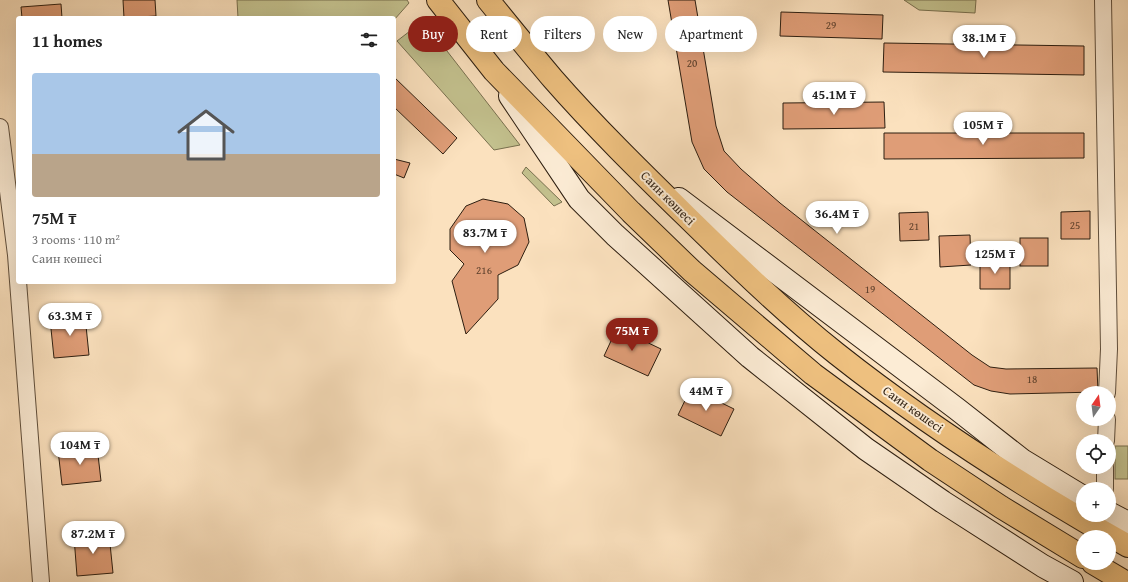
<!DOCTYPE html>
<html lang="en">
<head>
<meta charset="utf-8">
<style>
  :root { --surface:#fff; --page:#f2f2f2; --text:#222; --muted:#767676; --line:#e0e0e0; --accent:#8f2418 }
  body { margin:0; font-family:"Gentium Book Plus",serif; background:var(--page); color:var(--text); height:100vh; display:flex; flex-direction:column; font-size:15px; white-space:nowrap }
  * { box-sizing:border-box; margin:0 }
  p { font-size:13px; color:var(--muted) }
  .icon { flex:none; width:22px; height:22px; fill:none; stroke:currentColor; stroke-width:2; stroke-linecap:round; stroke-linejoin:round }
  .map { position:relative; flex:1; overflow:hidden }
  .side { position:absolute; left:16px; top:16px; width:380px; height:268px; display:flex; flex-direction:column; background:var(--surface); border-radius:4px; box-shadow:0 4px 16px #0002 }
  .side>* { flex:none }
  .banner { position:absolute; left:408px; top:16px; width:380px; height:36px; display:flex; gap:8px }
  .needle { width:26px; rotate:14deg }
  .controls { position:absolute; left:1076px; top:386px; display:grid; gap:8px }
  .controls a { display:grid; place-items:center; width:40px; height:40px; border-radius:50%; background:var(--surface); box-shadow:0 4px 16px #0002; font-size:20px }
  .price { position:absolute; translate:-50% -34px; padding:0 9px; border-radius:14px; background:#fff; color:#222; font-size:13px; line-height:26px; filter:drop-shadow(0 1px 2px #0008) }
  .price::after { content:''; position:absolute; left:50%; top:24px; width:12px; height:9px; margin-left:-6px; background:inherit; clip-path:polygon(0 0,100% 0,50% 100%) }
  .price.selected { background:var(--accent); color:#fff }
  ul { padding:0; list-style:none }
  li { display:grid; align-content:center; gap:8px; height:212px; padding:0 16px }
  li+li { border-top:1px solid var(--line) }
  li span { display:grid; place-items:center; height:124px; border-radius:4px; color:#555 }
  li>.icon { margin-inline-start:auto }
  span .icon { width:72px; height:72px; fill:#fffc; stroke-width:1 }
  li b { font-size:17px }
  h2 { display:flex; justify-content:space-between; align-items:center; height:48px; padding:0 16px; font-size:17px }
  .pill { padding:0 14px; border-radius:18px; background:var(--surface); box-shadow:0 4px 16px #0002; font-size:14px; line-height:36px }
  .pill.selected { background:var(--accent); color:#fff }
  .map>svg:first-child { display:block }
  .green { fill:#c3c18e; stroke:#78704f }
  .building { fill:#df9d77; stroke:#2d1e10 }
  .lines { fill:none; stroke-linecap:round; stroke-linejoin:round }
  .street-casing { stroke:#604f3c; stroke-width:18 }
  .secondary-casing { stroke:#2d1e10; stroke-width:24 }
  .primary-casing { stroke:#2d1e10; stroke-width:24 }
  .street { stroke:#fcecd5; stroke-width:16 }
  .secondary { stroke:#fcecd5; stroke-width:22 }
  .primary { stroke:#eec07f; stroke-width:22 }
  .labels { text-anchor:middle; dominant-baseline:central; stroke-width:4; stroke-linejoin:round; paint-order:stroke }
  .number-label { font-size:11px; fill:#5a3e2a }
  .street-label { font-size:13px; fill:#2d1e10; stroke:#fcecd5 }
</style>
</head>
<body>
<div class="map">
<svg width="1128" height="582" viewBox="0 0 1128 582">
  <rect width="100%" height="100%" fill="#fbe1be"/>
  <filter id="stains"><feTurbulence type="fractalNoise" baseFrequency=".005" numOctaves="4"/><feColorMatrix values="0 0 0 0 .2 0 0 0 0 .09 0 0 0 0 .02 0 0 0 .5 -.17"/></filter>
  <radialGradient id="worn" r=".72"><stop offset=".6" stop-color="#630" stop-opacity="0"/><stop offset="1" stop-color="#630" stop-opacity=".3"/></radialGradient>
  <g class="green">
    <path d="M 237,0 L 407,0 L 409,3 L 394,20 L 394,18 L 238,18 Z"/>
    <path d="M 904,0 L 976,0 L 975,13 L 919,10 Z"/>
    <path d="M 410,31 L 425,32 L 440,42 L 520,145 L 494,150 L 397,41 Z"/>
    <path d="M 526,167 L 562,202 L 554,206 L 522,173 Z"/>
    <rect x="1115" y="446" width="13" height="33"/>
  </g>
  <g class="building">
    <path d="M 123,0 L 155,0 L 156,16 L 124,18 Z"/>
    <path d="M 668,0 L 695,0 L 716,126 L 724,151 L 741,169 L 780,203 L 972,355 L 990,367 L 1006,369 L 1097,368 L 1098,392 L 1010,394 L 991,391 L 974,385 L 727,192 L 704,169 L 692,142 Z"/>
    <path d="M 61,4 L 62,18 L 22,18 L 21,7 Z"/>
    <path d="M 781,12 L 883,15 L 882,39 L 780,36 Z"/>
    <path d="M 884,43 L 1084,46 L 1084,75 L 883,72 Z"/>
    <path d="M 394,77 L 457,138 L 443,154 L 394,107 Z"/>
    <path d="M 884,102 L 885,128 L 783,129 L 783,103 Z"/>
    <path d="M 884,133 L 1084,133 L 1084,158 L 884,159 Z"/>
    <path d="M 394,159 L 410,163 L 404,178 L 394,174 Z"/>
    <path d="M 483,199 L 508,204 L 524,218 L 529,242 L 518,265 L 498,275 L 498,299 L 466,334 L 452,281 L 464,264 L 450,250 L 450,229 L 466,206 Z"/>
    <path d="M 1090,211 L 1090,239 L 1061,239 L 1061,212 Z"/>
    <path d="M 928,212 L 929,240 L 900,241 L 899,213 Z"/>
    <path d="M 970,235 L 971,265 L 940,267 L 939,236 Z"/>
    <rect x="1020" y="238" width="28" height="28"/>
    <path d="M 1010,261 L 1010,289 L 980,289 L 980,262 Z"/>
    <path d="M 85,316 L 89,355 L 54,358 L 50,319 Z"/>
    <path d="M 617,328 L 661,349 L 648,376 L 604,356 Z"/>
    <path d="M 691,388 L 734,409 L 721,436 L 678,415 Z"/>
    <path d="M 97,446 L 101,481 L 62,485 L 58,450 Z"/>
    <path d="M 109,534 L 113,573 L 77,576 L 74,537 Z"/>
  </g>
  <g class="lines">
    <defs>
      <g id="street">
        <path d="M 1103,0 L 1109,349 L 1107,393"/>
        <path d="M 0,127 L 16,255 L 41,582"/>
        <path d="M 1106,441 L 1107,419"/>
        <path d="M 1105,489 L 1105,467"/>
      </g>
      <g id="secondary">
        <path d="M 510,96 L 579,199 L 615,235 L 750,357 L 866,449 L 943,502 L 1043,566 L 1072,582"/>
        <path d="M 679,199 L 957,409 L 1022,460 L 1083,497"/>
        <path d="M 1109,513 L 1128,523"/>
      </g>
      <g id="primary">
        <path d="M 438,0 L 494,71 L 631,212 L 692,271 L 813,374 L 930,460 L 1001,507 L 1083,557"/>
        <path d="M 488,0 C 510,27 531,53 553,79 C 595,127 641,172 686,216 C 735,264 784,312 837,354 C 928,426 1027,489 1128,546"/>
        <path d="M 1093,563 L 1125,582"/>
      </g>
    </defs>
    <use href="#street" class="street-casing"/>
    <use href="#secondary" class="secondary-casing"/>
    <use href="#primary" class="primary-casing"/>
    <use href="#street" class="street"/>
    <use href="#secondary" class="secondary"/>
    <use href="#primary" class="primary"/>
  </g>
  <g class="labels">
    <g class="number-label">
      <text x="831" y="25">29</text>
      <text x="692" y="63">20</text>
      <text x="1075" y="225">25</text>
      <text x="914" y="226">21</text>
      <text x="484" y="270">216</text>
      <text x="870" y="289">19</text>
      <text x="1032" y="379">18</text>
    </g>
    <g class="street-label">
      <text transform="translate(668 198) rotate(45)">Саин көшесі</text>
      <text transform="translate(913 409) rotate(35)">Саин көшесі</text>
    </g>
  </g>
  <rect width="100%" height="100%" filter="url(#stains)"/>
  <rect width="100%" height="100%" fill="url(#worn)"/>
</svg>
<div class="controls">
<a><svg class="needle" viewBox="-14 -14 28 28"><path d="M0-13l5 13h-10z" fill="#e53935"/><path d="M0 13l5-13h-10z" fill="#767676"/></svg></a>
<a><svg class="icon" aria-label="locate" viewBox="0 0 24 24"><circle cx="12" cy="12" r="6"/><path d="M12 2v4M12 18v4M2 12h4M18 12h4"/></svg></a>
<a>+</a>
<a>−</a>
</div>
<b class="price" style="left:984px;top:59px">38.1M ₸</b>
<b class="price" style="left:834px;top:116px">45.1M ₸</b>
<b class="price" style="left:983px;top:146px">105M ₸</b>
<b class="price" style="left:837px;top:235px">36.4M ₸</b>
<b class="price" style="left:485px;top:254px">83.7M ₸</b>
<b class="price" style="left:995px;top:275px">125M ₸</b>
<b class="price" style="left:70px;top:337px">63.3M ₸</b>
<b class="price selected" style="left:632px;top:352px">75M ₸</b>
<b class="price" style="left:706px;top:412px">44M ₸</b>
<b class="price" style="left:80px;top:466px">104M ₸</b>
<b class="price" style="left:93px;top:555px">87.2M ₸</b>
<div class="banner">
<a class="pill selected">Buy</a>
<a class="pill">Rent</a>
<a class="pill">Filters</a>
<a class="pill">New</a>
<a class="pill">Apartment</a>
</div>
<section class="side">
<h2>11 homes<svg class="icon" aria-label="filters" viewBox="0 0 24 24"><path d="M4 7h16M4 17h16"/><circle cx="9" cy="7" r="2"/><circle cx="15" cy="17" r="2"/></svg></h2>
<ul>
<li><span style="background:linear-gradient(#a9c7e8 65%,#b9a48a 0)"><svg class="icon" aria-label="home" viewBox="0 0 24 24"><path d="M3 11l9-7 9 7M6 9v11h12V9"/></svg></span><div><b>75M ₸</b><p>3 rooms · 110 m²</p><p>Саин көшесі</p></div></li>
</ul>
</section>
</div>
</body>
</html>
